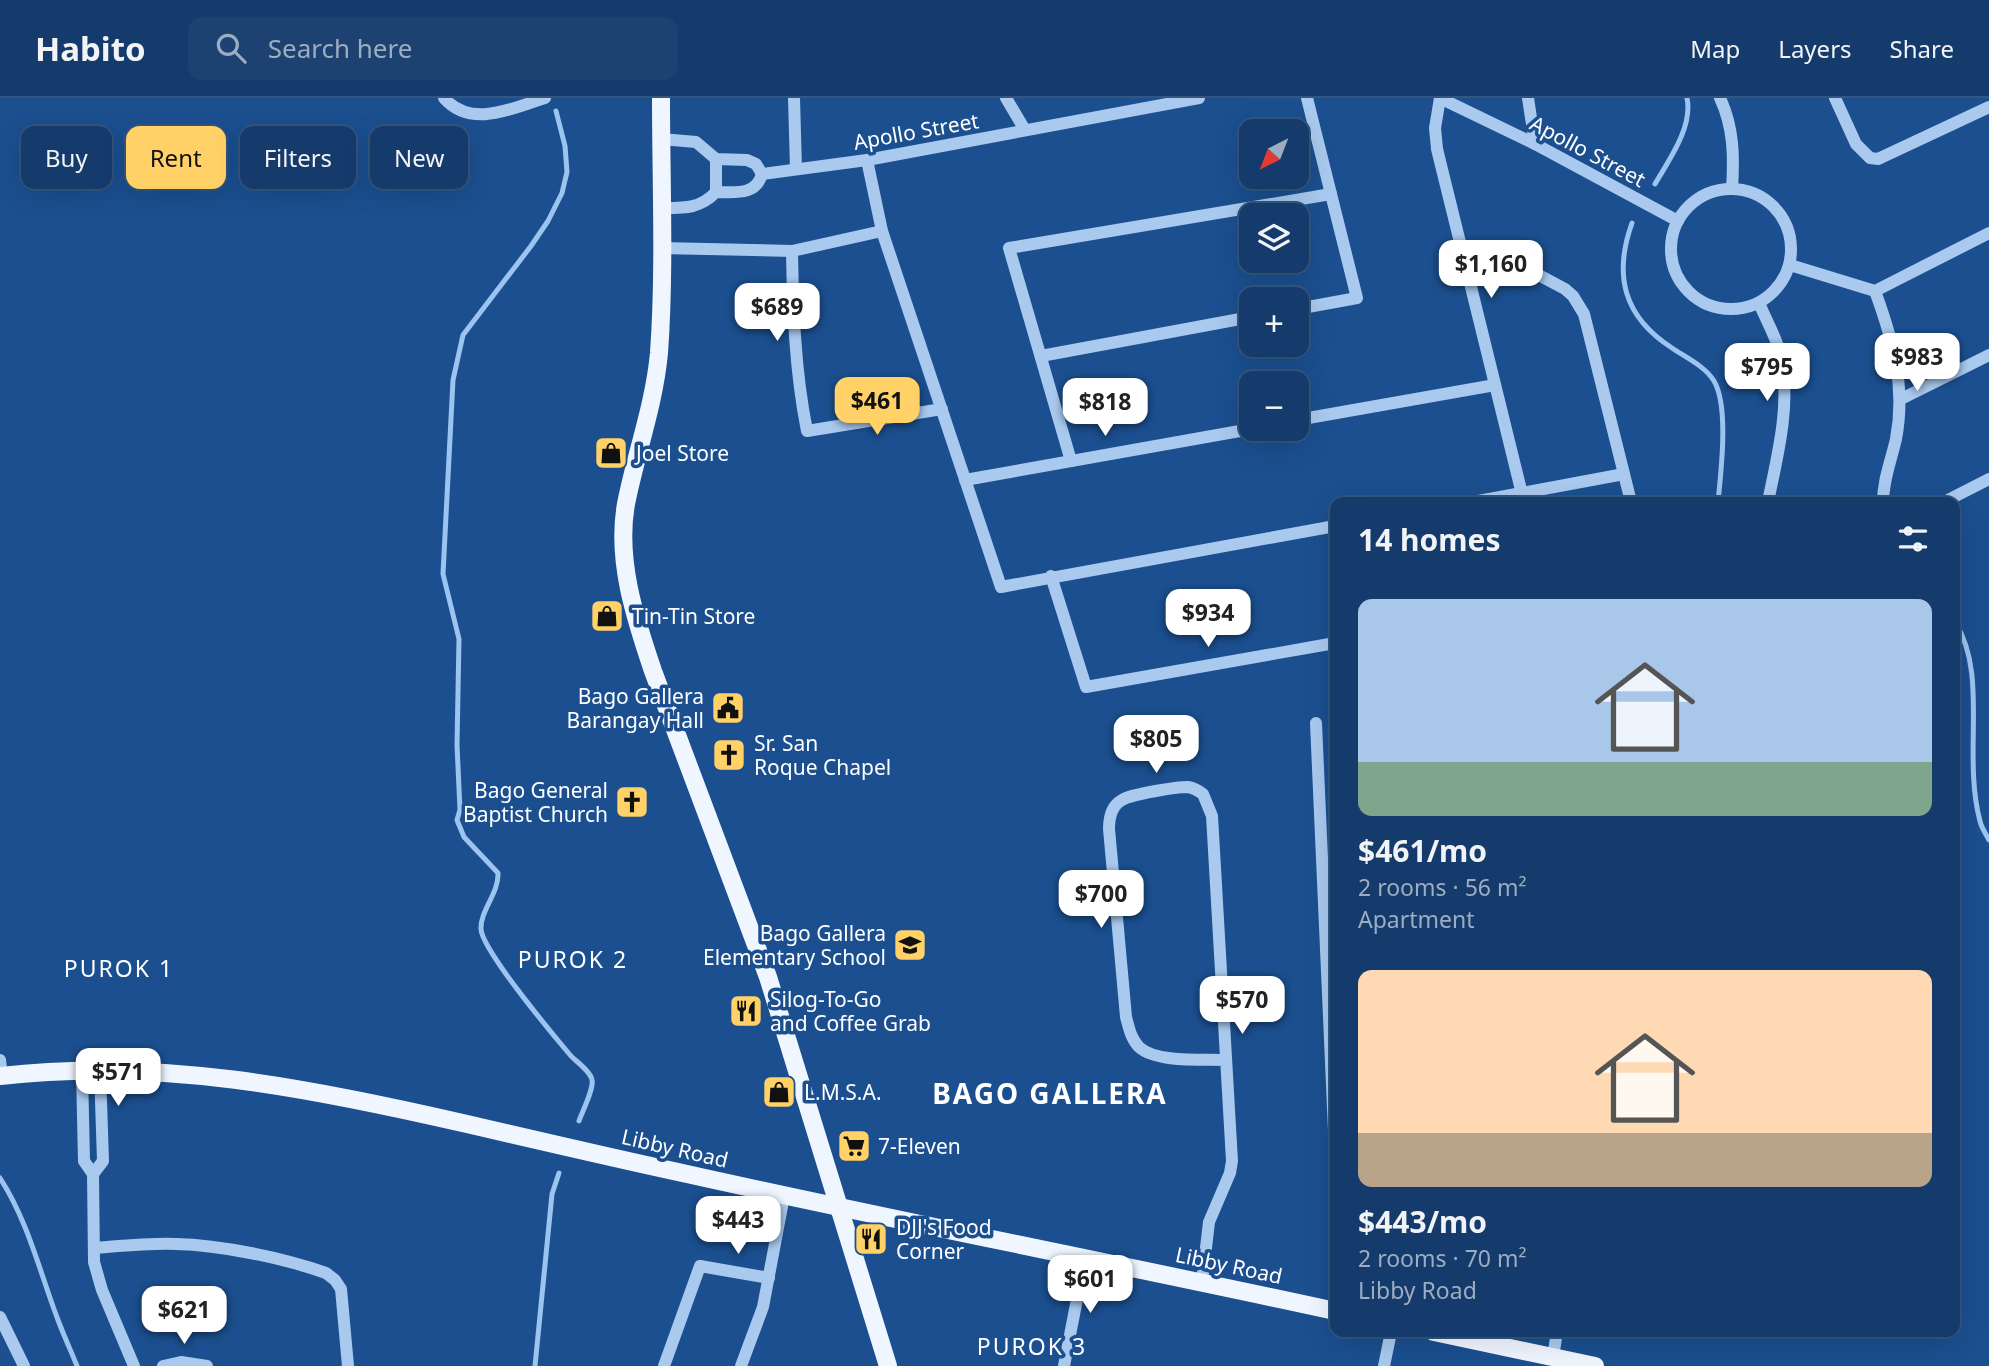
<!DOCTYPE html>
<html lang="en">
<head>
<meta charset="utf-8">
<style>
  :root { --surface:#143b6b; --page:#1d4271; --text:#f1f3f6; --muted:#9dadc1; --line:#33557e; --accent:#ffd166 }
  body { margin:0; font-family:"Noto Sans",sans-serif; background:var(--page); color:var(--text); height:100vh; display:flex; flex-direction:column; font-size:26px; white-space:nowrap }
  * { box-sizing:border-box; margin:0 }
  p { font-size:23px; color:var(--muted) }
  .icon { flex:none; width:38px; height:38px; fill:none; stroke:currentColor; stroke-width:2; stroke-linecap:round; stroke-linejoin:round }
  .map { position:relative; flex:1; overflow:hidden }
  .sheet { position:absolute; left:1330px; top:399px; width:630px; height:840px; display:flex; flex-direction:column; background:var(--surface); border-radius:14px; box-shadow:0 7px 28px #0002,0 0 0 2px var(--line) }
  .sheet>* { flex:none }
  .top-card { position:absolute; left:21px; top:28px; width:665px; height:63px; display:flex; gap:14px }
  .needle { width:46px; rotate:222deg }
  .fabs { position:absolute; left:1239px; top:21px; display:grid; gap:14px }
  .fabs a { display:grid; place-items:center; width:70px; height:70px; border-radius:14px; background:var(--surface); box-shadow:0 7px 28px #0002,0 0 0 2px var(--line); font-size:35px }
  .price { position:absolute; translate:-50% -60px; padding:0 16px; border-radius:14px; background:#fff; color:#222; font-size:23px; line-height:46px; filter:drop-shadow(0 2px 4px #0008) }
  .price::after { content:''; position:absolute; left:50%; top:42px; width:21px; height:16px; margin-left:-10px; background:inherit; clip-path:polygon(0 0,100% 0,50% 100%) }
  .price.selected { background:var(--accent); color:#111 }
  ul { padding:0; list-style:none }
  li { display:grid; align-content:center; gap:14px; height:371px; padding:0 28px }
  li span { display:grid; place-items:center; height:217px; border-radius:14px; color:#555 }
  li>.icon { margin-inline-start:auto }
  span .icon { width:126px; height:126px; fill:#fffc; stroke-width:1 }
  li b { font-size:30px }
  h2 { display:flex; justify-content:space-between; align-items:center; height:84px; padding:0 28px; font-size:30px }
  .pill { padding:0 24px; border-radius:14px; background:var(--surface); box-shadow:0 7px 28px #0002,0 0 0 2px var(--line); font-size:24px; line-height:63px }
  .pill.selected { background:var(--accent); color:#111 }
  header { display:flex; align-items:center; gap:42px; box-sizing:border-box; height:98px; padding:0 35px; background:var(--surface); border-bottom:2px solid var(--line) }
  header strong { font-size:33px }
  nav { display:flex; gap:38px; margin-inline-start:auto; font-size:24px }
  .search { width:490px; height:63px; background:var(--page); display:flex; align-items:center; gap:18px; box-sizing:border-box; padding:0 24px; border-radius:14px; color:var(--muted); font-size:26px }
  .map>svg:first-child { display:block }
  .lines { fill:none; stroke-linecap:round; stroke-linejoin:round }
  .stream { stroke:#9cc4f0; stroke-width:5 }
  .minor { stroke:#a9c9ee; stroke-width:12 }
  .major { stroke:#f0f6ff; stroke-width:18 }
  .labels { text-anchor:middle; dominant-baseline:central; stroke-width:7; stroke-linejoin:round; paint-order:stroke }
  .street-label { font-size:21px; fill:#fff; stroke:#1b4f8f }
  .poi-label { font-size:21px; fill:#fff; stroke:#1b4f8f; text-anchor:start }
  .neighbourhood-label { font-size:23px; letter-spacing:2px; fill:#fff; stroke:#1b4f8f }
  .district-label { font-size:28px; font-weight:bold; letter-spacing:2px; fill:#fff; stroke:#1b4f8f }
</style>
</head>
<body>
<header>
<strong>Habito</strong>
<div class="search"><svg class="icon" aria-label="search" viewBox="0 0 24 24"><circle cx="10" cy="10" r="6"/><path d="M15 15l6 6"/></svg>Search here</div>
<nav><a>Map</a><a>Layers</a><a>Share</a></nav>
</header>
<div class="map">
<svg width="1989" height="1268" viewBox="0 0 1989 1268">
  <rect width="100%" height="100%" fill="#1b4f8f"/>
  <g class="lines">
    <g class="stream">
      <path d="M 556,13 L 565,48 L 567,74 L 562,95 L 548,123 L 531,148 L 463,237 L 453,282 L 443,476 L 459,541 L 457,647 L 460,712 L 457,722 L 464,739 L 498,775 C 499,795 480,813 481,831 C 482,852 554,938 571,958 C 577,964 591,974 592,982 C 594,991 582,1014 579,1023"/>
      <path d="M 1655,86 C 1669,62 1693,29 1687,0"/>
      <path d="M 1632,125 C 1613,178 1624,219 1672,250 C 1685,259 1705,268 1714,283 C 1729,308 1721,374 1718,404"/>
      <path d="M 1955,524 C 1989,577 1962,656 1980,723 C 1981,729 1986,736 1989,742"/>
      <path d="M 0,1080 C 28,1123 40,1175 58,1222 C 64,1238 71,1253 77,1268"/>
      <path d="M 535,1268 L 552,1096 L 559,1075"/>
    </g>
    <g class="minor">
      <path d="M 444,0 C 471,31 513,10 545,0"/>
      <path d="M 794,0 L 796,71"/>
      <path d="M 1006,0 L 1025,32"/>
      <path d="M 1440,0 L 1435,30 L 1437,51 L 1524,404"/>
      <path d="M 1440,0 L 1535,46 L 1678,123"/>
      <path d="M 1528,0 L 1535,46"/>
      <path d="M 1720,0 C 1734,30 1734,59 1732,91"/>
      <path d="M 1835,0 L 1856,46 L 1870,60 L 1878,61 L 1989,9"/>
      <path d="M 661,41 L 696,44 L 716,61 L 747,62 L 756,66 L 762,76"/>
      <path d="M 867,62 L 882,133 L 1001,489 L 1335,428"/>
      <path d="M 762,76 L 867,62 L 1199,0"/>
      <circle cx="1731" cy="151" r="60"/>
      <path d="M 716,94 L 716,61"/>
      <path d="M 661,110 C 684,110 700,111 716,94 C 735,94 756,98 762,76"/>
      <path d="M 661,150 L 792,153 L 882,133"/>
      <path d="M 792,153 C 793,214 795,273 807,333 L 942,311"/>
      <path d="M 1462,157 L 1484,154 L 1505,159 L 1565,191 L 1573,198 L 1584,216 L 1631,404"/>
      <path d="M 1790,167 L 1875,193 L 1989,135"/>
      <path d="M 1875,193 C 1893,242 1906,289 1896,341 C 1891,363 1883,382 1883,404"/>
      <path d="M 1759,205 C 1767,224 1779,244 1782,265 C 1790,311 1777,359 1768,404"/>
      <path d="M 1297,211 L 1357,200 L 1307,0"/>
      <path d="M 1041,258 L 1251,219"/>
      <path d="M 1901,301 L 1989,257"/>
      <path d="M 1297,322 L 1495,287"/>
      <path d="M 1071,363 L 1009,150 L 1331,96"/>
      <path d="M 965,382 L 1251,331"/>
      <path d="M 1473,404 L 1624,376"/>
      <path d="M 1944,404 L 1989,381"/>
      <path d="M 1051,478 L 1086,589 L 1335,545"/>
      <path d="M 1316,625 L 1335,1055"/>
      <path d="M 0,962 L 2,978"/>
      <path d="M 82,973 L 84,1063 L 93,1076 L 94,1164 L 102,1192 L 134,1268"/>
      <path d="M 93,1076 L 103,1063 L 100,973"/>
      <path d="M 94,1150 C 121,1148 149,1145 176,1146 C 221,1147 283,1160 326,1175 L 335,1182 L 341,1191 L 348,1268"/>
      <path d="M 1202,1184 L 1209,1124 L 1230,1075 L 1232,1063 L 1212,718 L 1203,696 C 1199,693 1194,690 1188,689 C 1177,689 1131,696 1122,702 C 1111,708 1109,720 1109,731 L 1126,919 C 1129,930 1131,941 1139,949 C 1156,965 1203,961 1226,962"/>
      <path d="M 0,1219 L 24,1268"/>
      <path d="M 1553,1259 L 1557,1234"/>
      <path d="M 163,1268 L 181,1264 L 207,1268"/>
      <path d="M 664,1268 L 700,1168 L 769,1180"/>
      <path d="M 741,1268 L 763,1209 L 784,1098"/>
      <path d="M 1064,1268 L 1085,1160"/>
      <path d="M 1384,1268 L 1391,1234"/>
    </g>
    <g class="major">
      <path d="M 661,0 C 661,85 665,171 659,255 C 654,308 636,355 626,406 C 616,462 635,520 653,573 L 768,879 L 888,1268"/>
      <path d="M 0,978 C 160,960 311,990 467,1026 C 540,1043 613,1060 687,1076 C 902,1124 1119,1166 1335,1213"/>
      <path d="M 1434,1234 L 1595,1268"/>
    </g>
  </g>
  <defs>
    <symbol id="shop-square" viewBox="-11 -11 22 22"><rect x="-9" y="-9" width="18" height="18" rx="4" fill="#ffd166" stroke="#1b4f8f"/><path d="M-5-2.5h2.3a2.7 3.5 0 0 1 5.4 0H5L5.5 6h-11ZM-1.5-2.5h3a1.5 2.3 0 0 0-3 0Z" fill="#111"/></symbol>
    <symbol id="civic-square" viewBox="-11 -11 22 22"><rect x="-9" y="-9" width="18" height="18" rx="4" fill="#ffd166" stroke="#1b4f8f"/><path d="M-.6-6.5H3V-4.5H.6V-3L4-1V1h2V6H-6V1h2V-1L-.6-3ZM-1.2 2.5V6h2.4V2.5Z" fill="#111"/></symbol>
    <symbol id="church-square" viewBox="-11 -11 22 22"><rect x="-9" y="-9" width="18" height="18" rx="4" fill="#ffd166" stroke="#1b4f8f"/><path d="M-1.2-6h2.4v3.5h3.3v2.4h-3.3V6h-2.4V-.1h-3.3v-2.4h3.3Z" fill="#111"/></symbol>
    <symbol id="school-square" viewBox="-11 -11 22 22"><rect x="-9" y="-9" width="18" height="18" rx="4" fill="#ffd166" stroke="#1b4f8f"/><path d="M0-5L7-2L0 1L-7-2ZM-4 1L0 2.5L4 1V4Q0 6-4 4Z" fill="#111"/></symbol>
    <symbol id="restaurant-square" viewBox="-11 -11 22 22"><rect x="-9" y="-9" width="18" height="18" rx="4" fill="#ffd166" stroke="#1b4f8f"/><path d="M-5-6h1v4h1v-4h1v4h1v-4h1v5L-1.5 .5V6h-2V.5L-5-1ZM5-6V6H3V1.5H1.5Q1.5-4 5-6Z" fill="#111"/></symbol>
    <symbol id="supermarket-square" viewBox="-11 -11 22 22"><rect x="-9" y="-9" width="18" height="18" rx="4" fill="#ffd166" stroke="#1b4f8f"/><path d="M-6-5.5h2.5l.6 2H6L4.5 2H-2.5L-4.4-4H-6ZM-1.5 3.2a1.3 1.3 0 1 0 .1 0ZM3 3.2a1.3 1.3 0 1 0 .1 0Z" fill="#111"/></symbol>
  </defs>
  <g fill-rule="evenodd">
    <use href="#shop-square" x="592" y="336" width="38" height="38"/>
    <use href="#shop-square" x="588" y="499" width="38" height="38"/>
    <use href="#civic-square" x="709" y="591" width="38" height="38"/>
    <use href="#church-square" x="710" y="638" width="38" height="38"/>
    <use href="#church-square" x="613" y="685" width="38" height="38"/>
    <use href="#school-square" x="891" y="828" width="38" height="38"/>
    <use href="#restaurant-square" x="727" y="894" width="38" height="38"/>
    <use href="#shop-square" x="760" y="975" width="38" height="38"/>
    <use href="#supermarket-square" x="835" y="1029" width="38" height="38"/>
    <use href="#restaurant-square" x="852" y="1122" width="38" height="38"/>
  </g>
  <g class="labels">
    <g class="street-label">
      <text transform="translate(916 33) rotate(-10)">Apollo Street</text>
      <text transform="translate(1588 53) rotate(28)">Apollo Street</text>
      <text transform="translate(675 1050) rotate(13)">Libby Road</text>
      <text transform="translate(1229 1167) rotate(12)">Libby Road</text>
    </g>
    <g class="poi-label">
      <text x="636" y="355">Joel Store</text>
      <text x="632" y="518">Tin-Tin Store</text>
      <text x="704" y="598" text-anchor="end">Bago Gallera<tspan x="704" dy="24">Barangay Hall</tspan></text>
      <text x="754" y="645">Sr. San<tspan x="754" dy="24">Roque Chapel</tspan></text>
      <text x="608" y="692" text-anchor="end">Bago General<tspan x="608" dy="24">Baptist Church</tspan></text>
      <text x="886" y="835" text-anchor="end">Bago Gallera<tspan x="886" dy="24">Elementary School</tspan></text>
      <text x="770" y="901">Silog-To-Go<tspan x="770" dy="24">and Coffee Grab</tspan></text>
      <text x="804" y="994">L.M.S.A.</text>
      <text x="878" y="1048">7-Eleven</text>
      <text x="896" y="1129">DJJ's Food<tspan x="896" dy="24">Corner</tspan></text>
    </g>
    <g class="neighbourhood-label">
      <text x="573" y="861">PUROK 2</text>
      <text x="119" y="870">PUROK 1</text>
      <text x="1032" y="1248">PUROK 3</text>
    </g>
    <g class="district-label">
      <text x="1050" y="995">BAGO GALLERA</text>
    </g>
  </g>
</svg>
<div class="fabs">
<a><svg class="needle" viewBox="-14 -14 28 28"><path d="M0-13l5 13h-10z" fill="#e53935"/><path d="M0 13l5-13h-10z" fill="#9dadc1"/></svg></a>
<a><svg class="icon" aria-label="layers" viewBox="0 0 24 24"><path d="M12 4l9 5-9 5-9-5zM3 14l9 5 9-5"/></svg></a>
<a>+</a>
<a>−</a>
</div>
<b class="price" style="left:1491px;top:202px">$1,160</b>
<b class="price" style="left:777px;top:245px">$689</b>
<b class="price" style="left:1917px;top:295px">$983</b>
<b class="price" style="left:1767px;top:305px">$795</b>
<b class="price selected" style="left:877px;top:339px">$461</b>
<b class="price" style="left:1105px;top:340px">$818</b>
<b class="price" style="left:1208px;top:551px">$934</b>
<b class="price" style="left:1156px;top:677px">$805</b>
<b class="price" style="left:1101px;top:832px">$700</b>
<b class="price" style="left:1242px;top:938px">$570</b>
<b class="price" style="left:118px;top:1010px">$571</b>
<b class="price" style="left:738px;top:1158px">$443</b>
<b class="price" style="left:1090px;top:1217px">$601</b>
<b class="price" style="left:184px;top:1248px">$621</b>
<div class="top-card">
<a class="pill">Buy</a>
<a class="pill selected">Rent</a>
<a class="pill">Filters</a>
<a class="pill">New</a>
</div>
<section class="sheet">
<h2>14 homes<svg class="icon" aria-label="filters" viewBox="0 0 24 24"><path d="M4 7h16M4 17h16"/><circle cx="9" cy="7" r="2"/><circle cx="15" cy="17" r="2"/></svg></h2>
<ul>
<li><span style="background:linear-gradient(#a9c7e8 75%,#7fa58c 0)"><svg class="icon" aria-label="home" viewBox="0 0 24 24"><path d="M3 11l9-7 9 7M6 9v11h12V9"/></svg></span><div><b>$461/mo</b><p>2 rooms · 56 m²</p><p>Apartment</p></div></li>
<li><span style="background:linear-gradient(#ffd9b3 75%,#b9a48a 0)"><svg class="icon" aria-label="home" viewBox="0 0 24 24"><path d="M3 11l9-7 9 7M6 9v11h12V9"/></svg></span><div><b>$443/mo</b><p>2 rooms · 70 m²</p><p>Libby Road</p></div></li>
</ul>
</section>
</div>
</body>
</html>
